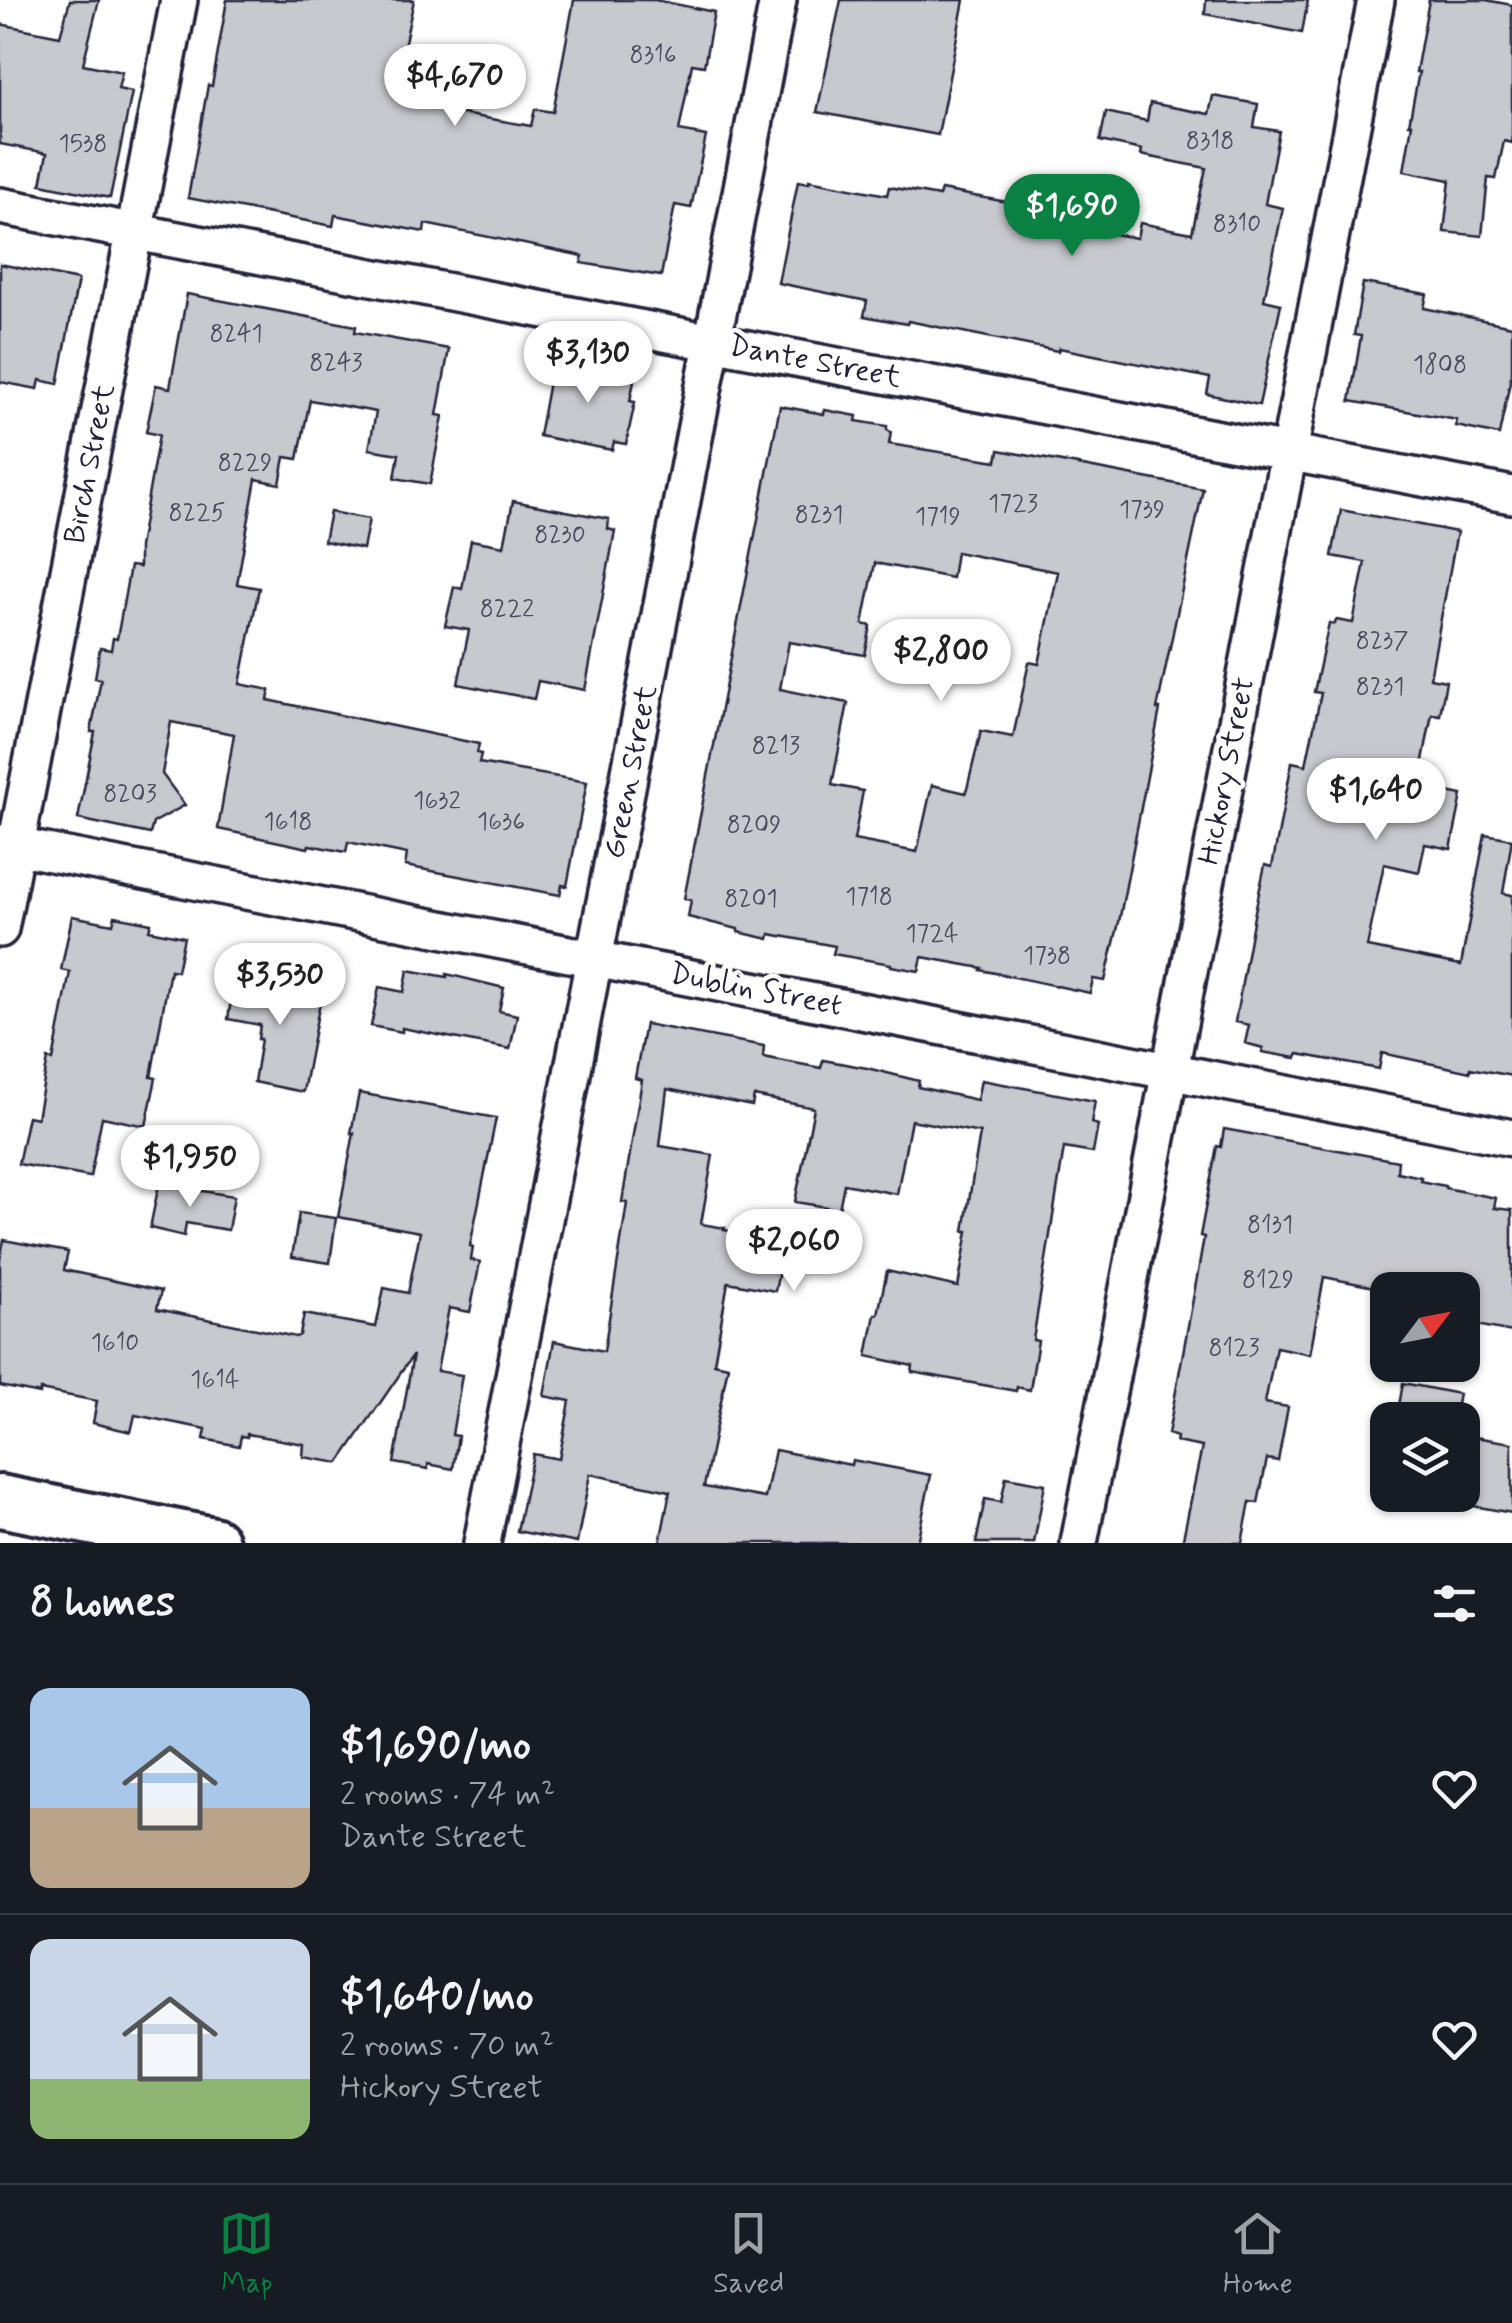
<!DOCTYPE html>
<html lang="en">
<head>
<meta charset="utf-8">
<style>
  :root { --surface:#171b24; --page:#242831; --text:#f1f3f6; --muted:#9ea1a6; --line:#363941; --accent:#0b8043 }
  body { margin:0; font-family:Mynerve,sans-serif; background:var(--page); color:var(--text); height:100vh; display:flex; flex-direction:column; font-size:38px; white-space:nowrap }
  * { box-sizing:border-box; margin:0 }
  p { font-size:32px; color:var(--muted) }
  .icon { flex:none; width:55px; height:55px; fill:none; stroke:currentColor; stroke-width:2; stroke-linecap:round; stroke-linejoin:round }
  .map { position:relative; height:1543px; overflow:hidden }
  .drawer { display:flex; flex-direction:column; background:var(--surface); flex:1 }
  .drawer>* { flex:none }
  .needle { width:65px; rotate:58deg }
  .tools { position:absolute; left:1370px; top:1272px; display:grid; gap:20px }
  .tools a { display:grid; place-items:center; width:110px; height:110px; border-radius:20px; background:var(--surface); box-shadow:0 2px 8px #0004; font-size:50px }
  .price { position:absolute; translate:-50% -85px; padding:0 22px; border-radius:35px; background:#fff; color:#222; font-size:32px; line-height:65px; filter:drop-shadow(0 2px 5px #0008) }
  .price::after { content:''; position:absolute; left:50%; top:60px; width:30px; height:22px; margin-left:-15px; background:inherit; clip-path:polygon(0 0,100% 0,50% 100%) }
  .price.selected { background:var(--accent); color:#fff }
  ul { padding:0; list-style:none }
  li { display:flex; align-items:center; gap:30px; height:250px; padding:0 30px }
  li+li { border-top:2px solid var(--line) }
  li span { display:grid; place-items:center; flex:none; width:280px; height:200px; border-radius:20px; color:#555 }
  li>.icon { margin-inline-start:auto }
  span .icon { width:120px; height:120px; fill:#fffc; stroke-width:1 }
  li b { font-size:42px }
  h2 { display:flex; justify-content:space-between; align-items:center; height:120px; padding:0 30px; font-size:42px }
  .tab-bar { display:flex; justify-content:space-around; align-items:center; height:140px; border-top:2px solid var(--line); background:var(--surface); font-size:28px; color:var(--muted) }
  .tab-bar a { display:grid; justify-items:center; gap:5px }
  .tab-bar .selected { color:var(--accent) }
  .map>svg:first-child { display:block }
  .building { fill:#c8c8cf; stroke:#22223b; stroke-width:2.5; fill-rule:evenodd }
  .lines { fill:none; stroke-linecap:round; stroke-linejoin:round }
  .street-casing { stroke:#22223b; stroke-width:42 }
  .secondary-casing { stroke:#22223b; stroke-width:58 }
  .street { stroke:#fff; stroke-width:35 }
  .secondary { stroke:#fff; stroke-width:50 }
  .labels { text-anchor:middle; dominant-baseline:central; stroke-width:9; stroke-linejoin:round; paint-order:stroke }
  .number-label { font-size:25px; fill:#4c4c60 }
  .street-label { font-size:30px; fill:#22223b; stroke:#fff }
</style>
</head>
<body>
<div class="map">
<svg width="1512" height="1543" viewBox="0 0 1512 1543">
  <rect width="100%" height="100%" fill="#fff"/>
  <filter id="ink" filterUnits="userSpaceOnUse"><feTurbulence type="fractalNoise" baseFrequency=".01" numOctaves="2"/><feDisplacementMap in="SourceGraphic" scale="20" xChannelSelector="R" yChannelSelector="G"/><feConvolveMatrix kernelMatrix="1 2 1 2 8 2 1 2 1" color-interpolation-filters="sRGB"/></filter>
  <g filter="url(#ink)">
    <g class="building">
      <path d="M 70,0 L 99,0 L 83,64 L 122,72 L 118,89 L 132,92 L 110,198 L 41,184 L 47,153 L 0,144 L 0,24 L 60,36 Z"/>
      <path d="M 227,0 L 414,0 L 403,51 L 412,53 L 412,57 L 460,67 L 451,112 L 531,126 L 535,109 L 553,112 L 574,0 L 655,0 L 714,12 L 704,66 L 692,64 L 679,131 L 706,136 L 691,208 L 675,205 L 661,276 L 581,263 L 583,256 L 425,224 L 424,232 L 335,215 L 333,226 L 188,198 L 208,85 L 212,86 Z"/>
      <path d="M 841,0 L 964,0 L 938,135 L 817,112 Z"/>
      <path d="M 1206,0 L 1308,0 L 1302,33 L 1205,14 Z"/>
      <path d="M 1429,0 L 1486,0 L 1512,5 L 1512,143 L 1504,141 L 1496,179 L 1488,178 L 1482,236 L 1444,232 L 1450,180 L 1404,171 L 1412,124 L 1409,124 L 1419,72 L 1416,72 Z"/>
      <path d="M 1213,96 L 1258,104 L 1254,127 L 1279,131 L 1265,204 L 1283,208 L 1264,300 L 1281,304 L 1259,405 L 1207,394 L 1210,378 L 1059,348 L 1058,351 L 908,321 L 907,324 L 864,316 L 867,301 L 778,283 L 798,181 L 809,183 L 809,180 L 887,195 L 889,187 L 939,196 L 941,190 L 1040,208 L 1041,204 L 1082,212 L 1079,228 L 1137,238 L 1140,223 L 1192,233 L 1206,168 L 1141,155 L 1142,150 L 1100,141 L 1106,112 L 1147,121 L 1150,103 L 1209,114 Z"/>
      <path d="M 0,264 L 78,280 L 58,384 L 40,380 L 38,389 L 0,382 Z"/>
      <path d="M 1363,283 L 1427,294 L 1424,308 L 1512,326 L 1512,372 L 1499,435 L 1456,426 L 1457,420 L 1350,401 L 1361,336 L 1354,335 Z"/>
      <path d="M 187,294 L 356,326 L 355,332 L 449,349 L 437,415 L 443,416 L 430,484 L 395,478 L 399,454 L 369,449 L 376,412 L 310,400 L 298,459 L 285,457 L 280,484 L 256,479 L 237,584 L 259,588 L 240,684 L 270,690 L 268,700 L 479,744 L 477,753 L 481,754 L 479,763 L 587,782 L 567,886 L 562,885 L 560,895 L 405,866 L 407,854 L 348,842 L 346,852 L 309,845 L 308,848 L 218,829 L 234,734 L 171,722 L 162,774 L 185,805 L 153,823 L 150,834 L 78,819 L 95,732 L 91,732 L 101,679 L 95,678 L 100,648 L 111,650 L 113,638 L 117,639 L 130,566 L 139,567 L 139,547 L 159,435 L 146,432 L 156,385 L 170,388 Z"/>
      <path d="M 553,360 L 635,376 L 630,401 L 635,402 L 626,444 L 614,442 L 612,450 L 539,436 Z"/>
      <path d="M 780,406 L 824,414 L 825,410 L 857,416 L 856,421 L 887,426 L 887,430 L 891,432 L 889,444 L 997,461 L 999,450 L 1203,489 L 1157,709 L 1160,709 L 1119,922 L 1105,981 L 1093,979 L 1090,993 L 981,970 L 982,968 L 922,957 L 919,971 L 891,966 L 891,964 L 833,954 L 835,946 L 770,934 L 769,939 L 738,932 L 738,929 L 688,917 L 691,900 L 684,899 ZM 956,552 L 1058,572 L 1039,664 L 1029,662 L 1013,737 L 981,731 L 966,793 L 932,785 L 917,852 L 854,840 L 863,791 L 832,785 L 848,703 L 780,689 L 789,642 L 865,655 L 871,626 L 863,624 L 875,563 L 952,578 Z"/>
      <path d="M 513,501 L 609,519 L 608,529 L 615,531 L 585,690 L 538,681 L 534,699 L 458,684 L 469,630 L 445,626 L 454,587 L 462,589 L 471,540 L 504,546 Z"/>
      <path d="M 1341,510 L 1457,532 L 1430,678 L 1446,681 L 1440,715 L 1432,714 L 1418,786 L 1462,795 L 1451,849 L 1425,844 L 1419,872 L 1384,864 L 1367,947 L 1461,965 L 1485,834 L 1512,839 L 1503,893 L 1512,895 L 1512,1076 L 1470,1068 L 1470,1072 L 1382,1053 L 1379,1069 L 1298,1054 L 1296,1058 L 1262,1052 L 1263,1048 L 1245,1043 L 1249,1025 L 1235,1022 L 1254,916 L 1265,865 L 1272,867 L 1292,762 L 1306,765 L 1321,693 L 1314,692 L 1329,623 L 1335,624 L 1336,620 L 1353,623 L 1365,562 L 1332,556 Z"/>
      <path d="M 330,512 L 369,519 L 363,549 L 324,541 Z"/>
      <path d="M 72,916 L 113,924 L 115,916 L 151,923 L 149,930 L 184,937 L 177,971 L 170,970 L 151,1077 L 156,1078 L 146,1126 L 102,1117 L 90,1177 L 18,1164 L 28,1116 L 37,1118 L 48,1059 L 53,1060 L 70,972 L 61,970 Z"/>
      <path d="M 408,970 L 447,977 L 447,974 L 504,988 L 499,1011 L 517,1015 L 510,1049 L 402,1028 L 402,1032 L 371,1026 L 379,987 L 404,992 Z"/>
      <path d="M 272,976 L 323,986 L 303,1092 L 254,1082 L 261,1039 L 258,1039 L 260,1025 L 228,1019 L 234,982 L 270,988 Z"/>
      <path d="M 645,1024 L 764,1046 L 763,1057 L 821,1068 L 823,1060 L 867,1068 L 919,1081 L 918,1087 L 977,1100 L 981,1080 L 1095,1101 L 1091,1123 L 1098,1125 L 1093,1153 L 1064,1148 L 1033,1340 L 1038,1341 L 1030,1390 L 1017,1387 L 1016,1391 L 912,1372 L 913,1366 L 867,1356 L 875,1314 L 878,1314 L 887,1271 L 958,1287 L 968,1231 L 964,1231 L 980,1133 L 911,1120 L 897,1194 L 844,1184 L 839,1209 L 795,1202 L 814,1108 L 754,1096 L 752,1106 L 667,1089 L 660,1146 L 713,1155 L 701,1224 L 725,1228 L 724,1230 L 742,1233 L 742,1237 L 784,1247 L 775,1291 L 728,1282 L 714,1363 L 728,1366 L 704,1487 L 765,1498 L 775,1450 L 851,1465 L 852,1460 L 931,1475 L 917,1543 L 660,1543 L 670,1491 L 590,1474 L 577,1543 L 517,1531 L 533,1454 L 559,1459 L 570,1401 L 544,1396 L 554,1341 L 604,1351 L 627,1203 L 622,1202 L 642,1080 L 635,1078 Z"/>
      <path d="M 359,1093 L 496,1118 L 470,1246 L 473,1247 L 471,1260 L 480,1262 L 470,1312 L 449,1308 L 437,1371 L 462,1375 L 452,1435 L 458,1436 L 453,1469 L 428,1464 L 428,1469 L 394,1463 L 413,1355 L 339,1463 L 303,1457 L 304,1444 L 247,1434 L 247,1437 L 241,1436 L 239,1446 L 204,1439 L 206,1429 L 135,1415 L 131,1432 L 93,1423 L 97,1401 L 40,1390 L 40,1394 L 0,1386 L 0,1259 L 4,1240 L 68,1252 L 64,1270 L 161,1291 L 157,1309 L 296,1337 L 300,1335 L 304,1314 L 376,1327 L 384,1288 L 408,1293 L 420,1232 L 338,1217 L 354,1133 L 351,1133 Z"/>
      <path d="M 1224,1129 L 1398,1161 L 1397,1172 L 1421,1177 L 1420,1181 L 1445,1186 L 1445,1188 L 1496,1198 L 1494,1208 L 1512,1210 L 1512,1332 L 1462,1322 L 1462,1290 L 1389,1290 L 1324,1277 L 1310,1354 L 1276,1347 L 1265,1403 L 1288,1407 L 1278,1461 L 1267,1459 L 1258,1503 L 1250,1502 L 1242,1543 L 1182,1543 L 1202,1447 L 1176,1442 L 1177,1437 L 1168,1434 L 1198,1272 L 1204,1237 L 1200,1236 L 1217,1146 L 1221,1147 Z"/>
      <path d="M 159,1184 L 234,1196 L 228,1230 L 186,1223 L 184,1236 L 150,1228 Z"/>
      <path d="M 299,1213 L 336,1218 L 330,1263 L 292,1257 Z"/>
      <path d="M 1403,1383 L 1459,1394 L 1454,1420 L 1414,1420 L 1397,1417 Z"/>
      <path d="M 1462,1435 L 1512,1443 L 1512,1513 L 1462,1504 Z"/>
      <path d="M 1006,1477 L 1045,1484 L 1034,1543 L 976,1543 L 985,1499 L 1001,1502 Z"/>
    </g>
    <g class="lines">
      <defs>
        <g id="street">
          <path d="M 0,206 L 1512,495"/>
          <path d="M 0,843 L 1512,1138"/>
          <path d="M 0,929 L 179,0"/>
          <path d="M 482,1543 L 778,0"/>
          <path d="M 1079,1543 L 1376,0"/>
        </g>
        <path id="secondary" d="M 0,1501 L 213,1543"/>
      </defs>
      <use href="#street" class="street-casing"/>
      <use href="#secondary" class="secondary-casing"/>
      <use href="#street" class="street"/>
      <use href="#secondary" class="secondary"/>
    </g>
  </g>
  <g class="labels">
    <g class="number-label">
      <text x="653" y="55">8316</text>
      <text x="1210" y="141">8318</text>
      <text x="83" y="144">1538</text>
      <text x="1237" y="224">8310</text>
      <text x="236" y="334">8241</text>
      <text x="336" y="363">8243</text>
      <text x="1440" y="365">1808</text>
      <text x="245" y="463">8229</text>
      <text x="1013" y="504">1723</text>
      <text x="1142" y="510">1739</text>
      <text x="197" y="513">8225</text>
      <text x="819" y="515">8231</text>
      <text x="938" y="517">1719</text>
      <text x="560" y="535">8230</text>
      <text x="507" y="609">8222</text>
      <text x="1382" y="641">8237</text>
      <text x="1380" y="687">8231</text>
      <text x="776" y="746">8213</text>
      <text x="130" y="794">8203</text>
      <text x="437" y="801">1632</text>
      <text x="288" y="822">1618</text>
      <text x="501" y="822">1636</text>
      <text x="754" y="825">8209</text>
      <text x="869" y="897">1718</text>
      <text x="751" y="899">8201</text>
      <text x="932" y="934">1724</text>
      <text x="1047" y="956">1738</text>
      <text x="1270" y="1225">8131</text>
      <text x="1268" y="1280">8129</text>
      <text x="115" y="1343">1610</text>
      <text x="1234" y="1348">8123</text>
      <text x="215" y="1380">1614</text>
    </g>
    <g class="street-label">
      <text transform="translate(815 362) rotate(11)">Dante Street</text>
      <text transform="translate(90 464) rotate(-79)">Birch Street</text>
      <text transform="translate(1227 771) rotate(-79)">Hickory Street</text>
      <text transform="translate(631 772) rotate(-79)">Green Street</text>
      <text transform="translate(756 990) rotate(11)">Dublin Street</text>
    </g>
  </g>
</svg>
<div class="tools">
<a><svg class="needle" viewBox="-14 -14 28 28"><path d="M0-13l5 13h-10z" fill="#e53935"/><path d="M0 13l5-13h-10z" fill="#9ea1a6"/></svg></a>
<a><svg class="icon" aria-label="layers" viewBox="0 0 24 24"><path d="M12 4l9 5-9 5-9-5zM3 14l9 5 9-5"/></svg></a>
</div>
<b class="price" style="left:455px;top:129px">$4,670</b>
<b class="price selected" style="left:1072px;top:259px">$1,690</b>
<b class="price" style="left:588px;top:406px">$3,130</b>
<b class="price" style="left:941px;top:704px">$2,800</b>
<b class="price" style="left:1376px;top:843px">$1,640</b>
<b class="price" style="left:280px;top:1028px">$3,530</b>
<b class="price" style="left:190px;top:1210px">$1,950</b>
<b class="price" style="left:794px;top:1294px">$2,060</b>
</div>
<section class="drawer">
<h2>8 homes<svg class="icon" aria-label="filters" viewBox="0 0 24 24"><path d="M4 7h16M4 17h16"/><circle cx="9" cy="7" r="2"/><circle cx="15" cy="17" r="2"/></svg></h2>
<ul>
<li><span style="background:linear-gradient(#a9c7e8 60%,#b9a48a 0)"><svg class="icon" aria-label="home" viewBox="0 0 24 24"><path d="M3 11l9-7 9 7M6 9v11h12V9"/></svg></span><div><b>$1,690/mo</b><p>2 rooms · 74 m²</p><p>Dante Street</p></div><svg class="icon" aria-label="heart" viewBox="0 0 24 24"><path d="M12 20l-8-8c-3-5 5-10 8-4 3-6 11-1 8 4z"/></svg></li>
<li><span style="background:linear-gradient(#c9d6e8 70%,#8fb573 0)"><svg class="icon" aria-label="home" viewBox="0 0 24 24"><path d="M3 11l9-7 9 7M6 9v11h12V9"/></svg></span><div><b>$1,640/mo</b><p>2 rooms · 70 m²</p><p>Hickory Street</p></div><svg class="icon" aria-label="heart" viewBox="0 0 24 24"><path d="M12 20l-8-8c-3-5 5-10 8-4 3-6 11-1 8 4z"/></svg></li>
</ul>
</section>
<nav class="tab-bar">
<a class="selected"><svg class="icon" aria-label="map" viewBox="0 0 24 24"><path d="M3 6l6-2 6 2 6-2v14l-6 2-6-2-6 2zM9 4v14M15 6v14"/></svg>Map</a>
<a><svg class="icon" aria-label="saved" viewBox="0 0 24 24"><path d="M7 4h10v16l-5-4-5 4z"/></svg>Saved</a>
<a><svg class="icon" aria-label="home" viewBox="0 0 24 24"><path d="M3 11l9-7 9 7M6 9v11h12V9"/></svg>Home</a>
</nav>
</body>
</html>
